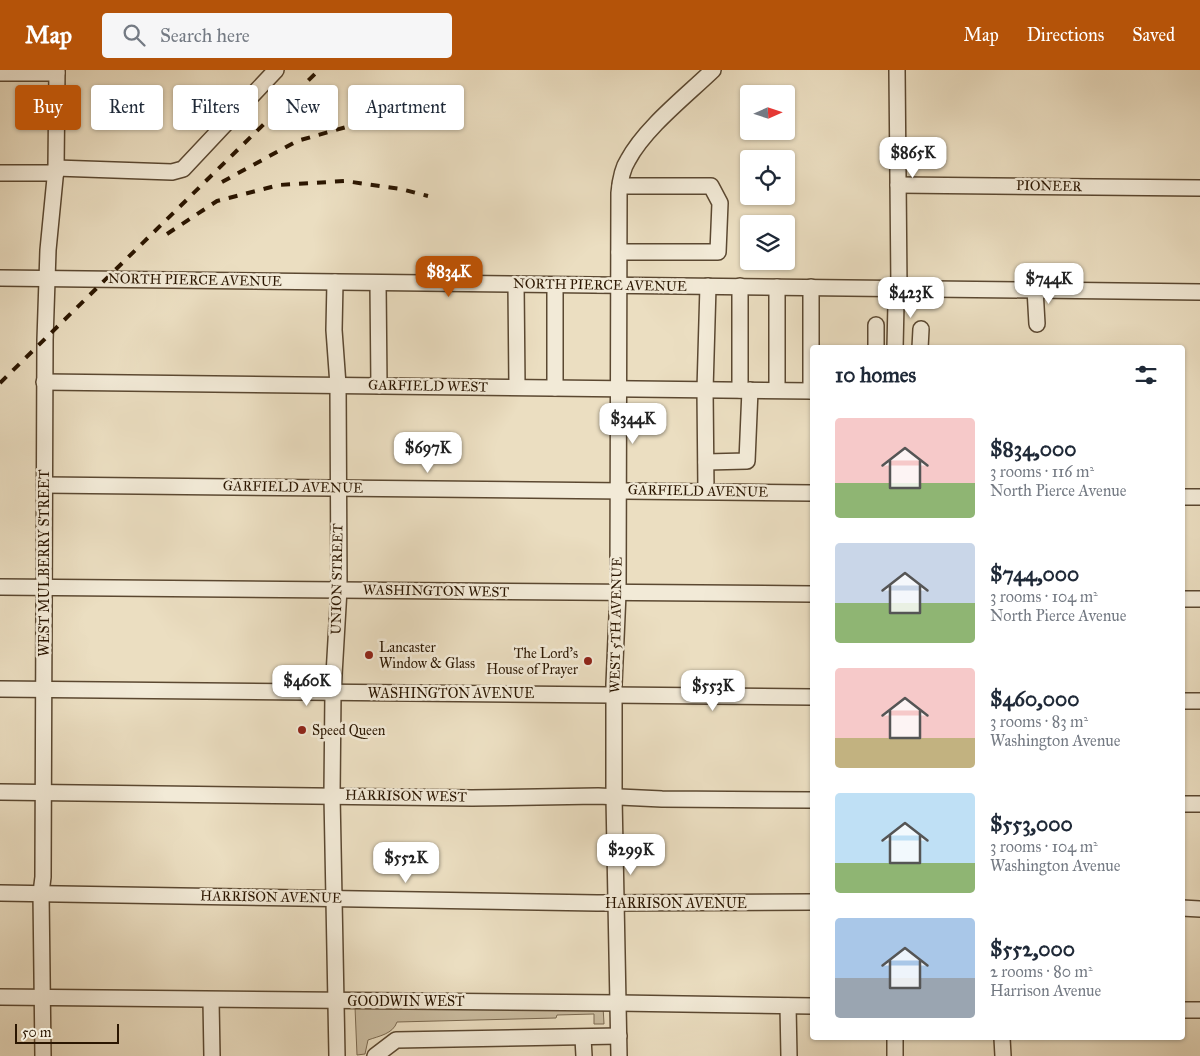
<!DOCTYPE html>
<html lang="en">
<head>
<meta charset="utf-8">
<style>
  :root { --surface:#fff; --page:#f6f6f7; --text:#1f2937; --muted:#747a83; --accent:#b45309 }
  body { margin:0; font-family:"IM FELL Great Primer",serif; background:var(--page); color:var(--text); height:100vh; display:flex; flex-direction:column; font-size:19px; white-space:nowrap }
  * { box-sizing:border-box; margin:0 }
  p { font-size:16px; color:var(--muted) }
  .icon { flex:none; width:28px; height:28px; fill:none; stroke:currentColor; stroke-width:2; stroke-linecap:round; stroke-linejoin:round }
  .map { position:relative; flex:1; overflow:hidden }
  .sheet { position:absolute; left:810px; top:275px; width:375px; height:695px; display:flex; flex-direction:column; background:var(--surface); border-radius:5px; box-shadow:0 1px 4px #0004 }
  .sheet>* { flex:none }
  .guide { position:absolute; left:15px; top:15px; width:475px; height:45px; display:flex; gap:10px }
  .needle { width:32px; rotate:87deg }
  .buttons { position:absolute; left:740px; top:15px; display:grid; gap:10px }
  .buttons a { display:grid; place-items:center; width:55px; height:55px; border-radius:5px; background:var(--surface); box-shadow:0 1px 4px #0004; font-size:25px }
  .scale { position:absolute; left:15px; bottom:12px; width:104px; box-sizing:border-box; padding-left:5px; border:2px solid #2b1601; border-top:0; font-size:14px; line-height:18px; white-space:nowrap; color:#2b1601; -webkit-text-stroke:4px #f2ead7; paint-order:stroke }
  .price { position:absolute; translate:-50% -42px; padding:0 11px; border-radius:10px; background:#fff; color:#222; font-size:16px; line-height:32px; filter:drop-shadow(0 1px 2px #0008) }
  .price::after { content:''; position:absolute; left:50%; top:30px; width:15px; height:11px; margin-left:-8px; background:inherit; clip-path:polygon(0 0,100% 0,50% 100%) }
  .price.on { background:var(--accent); color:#fff }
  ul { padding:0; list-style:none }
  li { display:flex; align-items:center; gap:15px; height:125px; padding:0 25px }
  li span { display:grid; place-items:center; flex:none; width:140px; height:100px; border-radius:5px; color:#555 }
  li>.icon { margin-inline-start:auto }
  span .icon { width:60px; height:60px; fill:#fffc; stroke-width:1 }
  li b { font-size:21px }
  h2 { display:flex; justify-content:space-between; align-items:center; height:60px; padding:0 25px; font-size:21px }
  .chip { padding:0 18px; border-radius:5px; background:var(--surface); box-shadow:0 1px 4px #0004; font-size:18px; line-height:45px }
  .chip.on { background:var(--accent); color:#fff }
  header { display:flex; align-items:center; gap:30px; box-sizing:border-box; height:70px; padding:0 25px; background:var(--accent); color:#fff }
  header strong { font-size:24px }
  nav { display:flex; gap:28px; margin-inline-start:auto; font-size:18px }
  .search { width:350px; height:45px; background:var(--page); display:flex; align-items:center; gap:12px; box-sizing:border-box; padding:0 18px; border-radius:5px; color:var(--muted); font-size:19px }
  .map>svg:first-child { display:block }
  .green { fill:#cabca0; stroke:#7a6950 }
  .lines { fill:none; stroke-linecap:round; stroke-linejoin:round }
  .minor-casing { stroke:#5b4831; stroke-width:18 }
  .minor { stroke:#f2ead7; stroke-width:15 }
  .rail { stroke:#2b1601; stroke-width:4; stroke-dasharray:9 9; stroke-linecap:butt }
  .poi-dot { fill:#8f2418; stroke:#f2ead7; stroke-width:2 }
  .labels { text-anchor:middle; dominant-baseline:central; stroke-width:5; stroke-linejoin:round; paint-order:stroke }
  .street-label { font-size:14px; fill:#2b1601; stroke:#f2ead7 }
  .poi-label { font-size:14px; fill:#2b1601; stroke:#f2ead7; text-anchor:start }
</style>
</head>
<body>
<header>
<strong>Map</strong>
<div class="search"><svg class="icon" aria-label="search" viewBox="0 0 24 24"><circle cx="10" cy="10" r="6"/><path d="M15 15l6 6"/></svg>Search here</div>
<nav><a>Map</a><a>Directions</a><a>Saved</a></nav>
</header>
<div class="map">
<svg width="1200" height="986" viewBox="0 0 1200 986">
  <rect width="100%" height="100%" fill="#ebdec1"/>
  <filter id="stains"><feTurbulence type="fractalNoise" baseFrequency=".004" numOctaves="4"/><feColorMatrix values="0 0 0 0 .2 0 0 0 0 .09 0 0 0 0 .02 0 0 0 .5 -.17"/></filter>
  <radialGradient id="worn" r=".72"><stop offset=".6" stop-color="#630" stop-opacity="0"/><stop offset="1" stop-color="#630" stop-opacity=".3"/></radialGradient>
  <path class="green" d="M 603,936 L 604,954 L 594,954 L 594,944 L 557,945 L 556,948 L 397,952 C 393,964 379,966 368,970 L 365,984 L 357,985 L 355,937 Z"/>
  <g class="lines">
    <defs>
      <g id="minor">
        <path d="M 0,3 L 57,3"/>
        <path d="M 56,98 L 172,102 L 183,99 L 276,0"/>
        <path d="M 0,103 L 56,103"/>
        <path d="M 898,115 L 1200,118"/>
        <path d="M 619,182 L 718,182 L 720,133 L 711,116 L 620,116"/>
        <path d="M 0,208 L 1200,222"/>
        <path d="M 335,212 L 334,260 L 338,315 L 339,519 L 333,622 L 332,725 L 337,986"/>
        <path d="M 378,213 L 379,316"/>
        <path d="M 516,214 L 517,317"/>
        <path d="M 555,215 L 555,318"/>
        <path d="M 811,217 L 811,321"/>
        <path d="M 1035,219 L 1037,254"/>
        <path d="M 876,278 L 876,255"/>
        <path d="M 895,278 L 896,233 L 899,218 L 897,0"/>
        <path d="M 920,278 L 921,259"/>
        <path d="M 44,312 L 812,321"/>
        <path d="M 740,320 L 740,216"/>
        <path d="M 777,320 L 777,217"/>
        <path d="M 706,392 L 747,391 L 750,320"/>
        <path d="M 44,415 L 812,423"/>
        <path d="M 706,421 L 705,320 L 708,216"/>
        <path d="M 1182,427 L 1200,427"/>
        <path d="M 0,517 L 812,524"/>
        <path d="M 1182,529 L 1200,529"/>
        <path d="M 0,619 L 812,627"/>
        <path d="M 1182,631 L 1200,631"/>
        <path d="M 0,722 L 472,728 L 598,726 L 662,729 L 812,730"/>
        <path d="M 1182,734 L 1200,734"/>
        <path d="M 0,823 L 597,833 L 812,832"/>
        <path d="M 1182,838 L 1200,839"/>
        <path d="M 0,927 L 618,933 L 812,936"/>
        <path d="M 211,930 L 212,986"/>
        <path d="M 788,936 L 789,986"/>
        <path d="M 1182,940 L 1200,940"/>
        <path d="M 583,968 L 584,986"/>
        <path d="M 895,968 L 895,986"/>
        <path d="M 1002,968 L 1003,986"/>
        <path d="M 43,986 L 41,823 L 43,807 L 45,270 L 48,180 L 56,98 L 57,0"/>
        <path d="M 375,986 L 396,970 L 619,966"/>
        <path d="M 619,986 L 614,727 L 614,614 L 618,523 L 619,123 C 620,112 622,99 628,90 C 645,58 686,26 713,0"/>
      </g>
    </defs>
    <use href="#minor" class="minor-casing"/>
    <use href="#minor" class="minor"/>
    <g class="rail">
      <path d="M 222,112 L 297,71 L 378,48"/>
      <path d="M 167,164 L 217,131 L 279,115 L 345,111 L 401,119 L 428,126"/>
      <path d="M 0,313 L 319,0"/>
    </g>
  </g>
  <g class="poi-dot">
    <circle cx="369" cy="585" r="5"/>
    <circle cx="588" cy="591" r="5"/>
    <circle cx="302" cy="660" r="5"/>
  </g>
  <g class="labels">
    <g class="street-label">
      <text transform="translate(1049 116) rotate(1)">PIONEER</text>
      <text transform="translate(195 210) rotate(1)">NORTH PIERCE AVENUE</text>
      <text transform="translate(600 215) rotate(1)">NORTH PIERCE AVENUE</text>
      <text transform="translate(428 316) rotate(1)">GARFIELD WEST</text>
      <text transform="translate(293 417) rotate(1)">GARFIELD AVENUE</text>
      <text transform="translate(698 421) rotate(1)">GARFIELD AVENUE</text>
      <text transform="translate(44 493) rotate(-90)">WEST MULBERRY STREET</text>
      <text transform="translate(337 509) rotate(-89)">UNION STREET</text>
      <text transform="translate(436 521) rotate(1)">WASHINGTON WEST</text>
      <text transform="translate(616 555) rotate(-89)">WEST 5TH AVENUE</text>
      <text x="451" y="623">WASHINGTON AVENUE</text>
      <text transform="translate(406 726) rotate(1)">HARRISON WEST</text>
      <text transform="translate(271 827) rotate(1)">HARRISON AVENUE</text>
      <text x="676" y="833">HARRISON AVENUE</text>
      <text x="406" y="931">GOODWIN WEST</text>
    </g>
    <g class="poi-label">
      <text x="379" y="577">Lancaster<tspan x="379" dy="16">Window &amp; Glass</tspan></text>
      <text x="578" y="583" text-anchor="end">The Lord's<tspan x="578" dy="16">House of Prayer</tspan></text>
      <text x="312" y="660">Speed Queen</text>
    </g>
  </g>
  <rect width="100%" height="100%" filter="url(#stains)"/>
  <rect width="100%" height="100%" fill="url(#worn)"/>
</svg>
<div class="buttons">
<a><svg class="needle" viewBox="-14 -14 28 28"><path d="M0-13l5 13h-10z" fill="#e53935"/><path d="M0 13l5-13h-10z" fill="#747a83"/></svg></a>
<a><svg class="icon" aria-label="locate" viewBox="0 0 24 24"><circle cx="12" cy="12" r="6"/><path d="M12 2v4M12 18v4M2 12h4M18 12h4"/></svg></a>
<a><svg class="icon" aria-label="layers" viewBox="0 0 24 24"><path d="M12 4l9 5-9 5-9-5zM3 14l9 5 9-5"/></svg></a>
</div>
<div class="scale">50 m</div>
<b class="price" style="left:913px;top:109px">$865K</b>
<b class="price on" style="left:449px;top:228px">$834K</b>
<b class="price" style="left:1049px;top:235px">$744K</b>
<b class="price" style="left:911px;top:249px">$423K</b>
<b class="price" style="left:633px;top:375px">$344K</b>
<b class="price" style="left:428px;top:404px">$697K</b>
<b class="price" style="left:307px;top:637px">$460K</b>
<b class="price" style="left:713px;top:642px">$553K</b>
<b class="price" style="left:631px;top:806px">$299K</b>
<b class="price" style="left:406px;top:814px">$552K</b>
<div class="guide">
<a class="chip on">Buy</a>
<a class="chip">Rent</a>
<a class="chip">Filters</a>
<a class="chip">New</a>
<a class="chip">Apartment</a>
</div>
<section class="sheet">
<h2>10 homes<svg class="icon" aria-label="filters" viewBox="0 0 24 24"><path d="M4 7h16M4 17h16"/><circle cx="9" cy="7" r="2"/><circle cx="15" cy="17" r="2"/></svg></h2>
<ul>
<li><span style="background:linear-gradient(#f6c9c9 65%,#8fb573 0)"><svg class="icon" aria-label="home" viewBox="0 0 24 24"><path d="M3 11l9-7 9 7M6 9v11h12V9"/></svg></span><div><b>$834,000</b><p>3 rooms · 116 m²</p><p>North Pierce Avenue</p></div></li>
<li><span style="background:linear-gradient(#c9d6e8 60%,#8fb573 0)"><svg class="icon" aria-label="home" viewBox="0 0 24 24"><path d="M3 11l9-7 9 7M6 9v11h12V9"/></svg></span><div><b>$744,000</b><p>3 rooms · 104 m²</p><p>North Pierce Avenue</p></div></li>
<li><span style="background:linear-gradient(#f6c9c9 70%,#c2b280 0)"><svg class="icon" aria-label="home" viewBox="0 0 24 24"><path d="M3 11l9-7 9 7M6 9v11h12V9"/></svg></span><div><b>$460,000</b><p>3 rooms · 83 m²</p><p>Washington Avenue</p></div></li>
<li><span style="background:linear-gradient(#bfe0f5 70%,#8fb573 0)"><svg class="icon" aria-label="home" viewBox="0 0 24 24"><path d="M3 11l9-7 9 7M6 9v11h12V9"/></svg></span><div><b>$553,000</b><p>3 rooms · 104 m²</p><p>Washington Avenue</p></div></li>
<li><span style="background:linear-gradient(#a9c7e8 60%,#9aa5b1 0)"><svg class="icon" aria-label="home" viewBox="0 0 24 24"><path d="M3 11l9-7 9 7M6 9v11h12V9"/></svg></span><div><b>$552,000</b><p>2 rooms · 80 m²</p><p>Harrison Avenue</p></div></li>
</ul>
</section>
</div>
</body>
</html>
